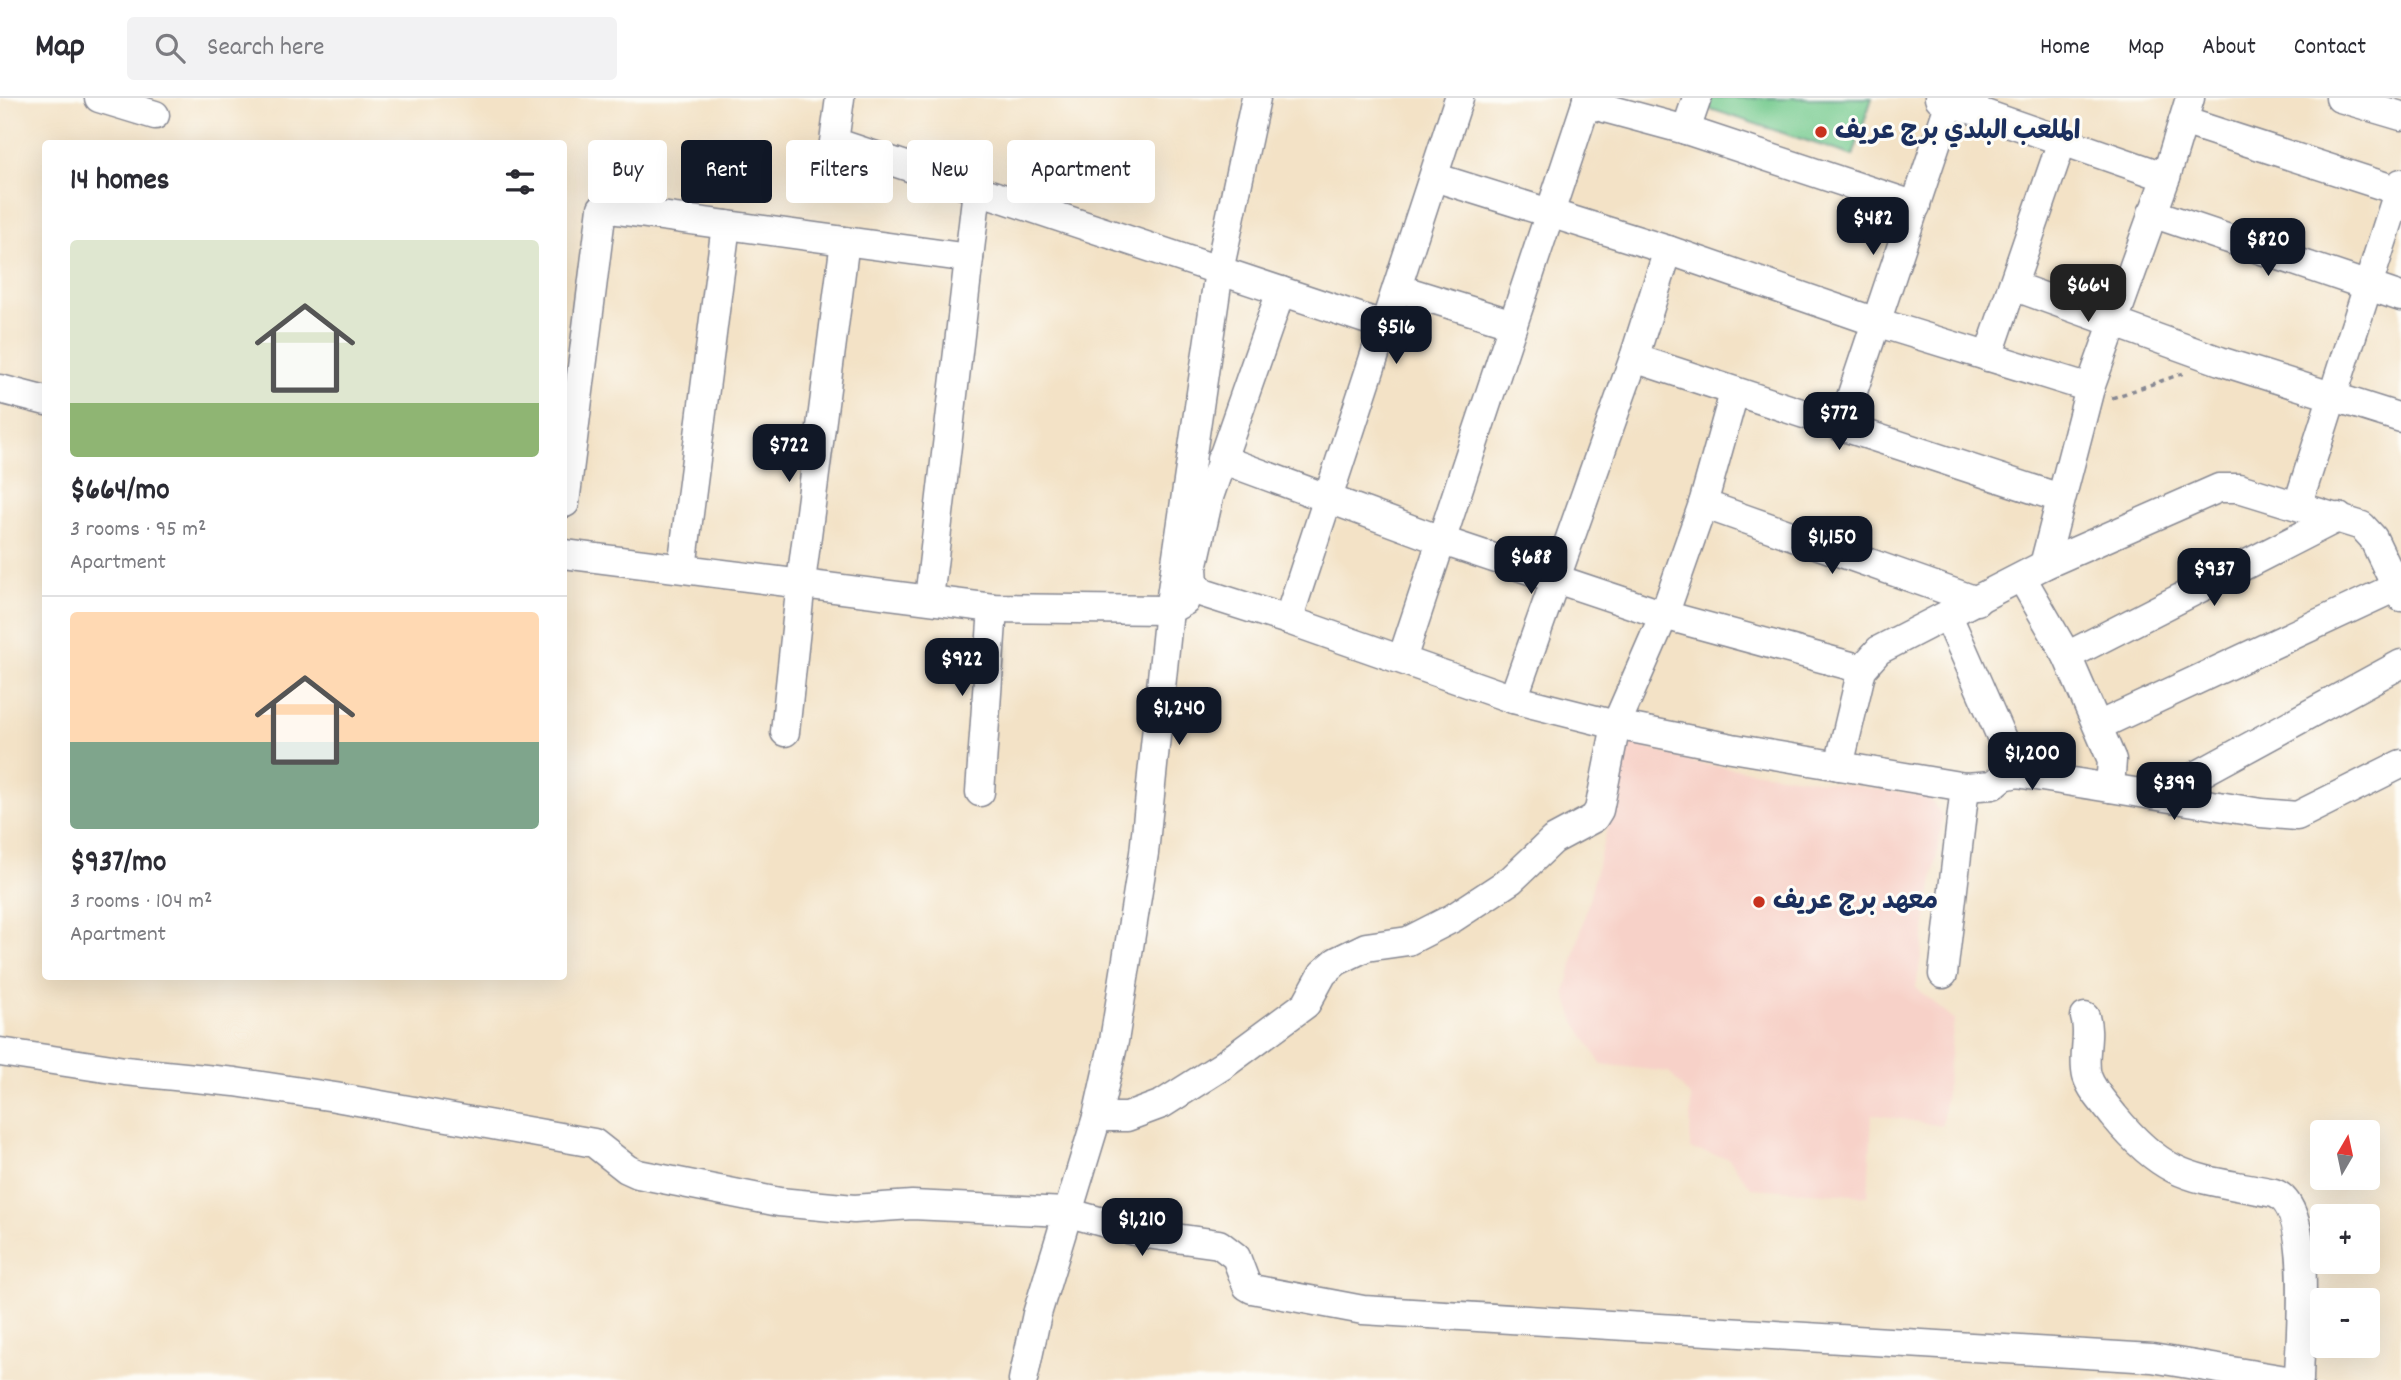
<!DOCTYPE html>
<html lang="en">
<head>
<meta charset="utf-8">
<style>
  :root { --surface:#fff; --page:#f2f2f3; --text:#2b2b33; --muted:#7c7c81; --line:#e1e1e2; --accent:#111827 }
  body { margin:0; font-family:Dekko,"Playpen Sans Arabic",sans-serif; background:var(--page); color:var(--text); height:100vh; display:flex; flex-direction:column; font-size:26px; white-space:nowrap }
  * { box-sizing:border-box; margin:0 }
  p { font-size:23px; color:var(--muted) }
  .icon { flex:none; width:38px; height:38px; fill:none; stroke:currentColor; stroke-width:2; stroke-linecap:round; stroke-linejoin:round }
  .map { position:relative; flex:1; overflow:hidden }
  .side { position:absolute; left:42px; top:42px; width:525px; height:840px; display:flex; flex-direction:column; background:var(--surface); border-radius:7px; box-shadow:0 7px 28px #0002 }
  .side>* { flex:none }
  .hud { position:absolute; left:588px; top:42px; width:665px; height:63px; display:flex; gap:14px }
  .needle { width:46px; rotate:9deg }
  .tools { position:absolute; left:2310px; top:1022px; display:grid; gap:14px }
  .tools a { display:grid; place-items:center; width:70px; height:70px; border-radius:7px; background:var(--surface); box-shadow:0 7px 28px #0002; font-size:35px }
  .price { position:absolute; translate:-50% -60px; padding:0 16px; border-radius:14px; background:var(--accent); color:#fff; font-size:23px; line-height:46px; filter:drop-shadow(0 2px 4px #0008) }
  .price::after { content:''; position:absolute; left:50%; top:42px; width:21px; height:16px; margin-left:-10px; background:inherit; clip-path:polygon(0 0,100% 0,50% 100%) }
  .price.selected { background:#222; color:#fff }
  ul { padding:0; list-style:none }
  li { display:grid; align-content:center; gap:14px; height:371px; padding:0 28px }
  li+li { border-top:2px solid var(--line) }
  li span { display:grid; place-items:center; height:217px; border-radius:7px; color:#555 }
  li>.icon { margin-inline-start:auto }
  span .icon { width:126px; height:126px; fill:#fffc; stroke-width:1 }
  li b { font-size:30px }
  h2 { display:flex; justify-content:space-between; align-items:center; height:84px; padding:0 28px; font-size:30px }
  .tag { padding:0 24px; border-radius:7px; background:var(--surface); box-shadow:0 7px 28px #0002; font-size:24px; line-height:63px }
  .tag.selected { background:var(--accent); color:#fff }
  header { display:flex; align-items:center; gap:42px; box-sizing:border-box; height:98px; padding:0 35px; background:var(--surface); border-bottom:2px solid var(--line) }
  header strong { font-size:33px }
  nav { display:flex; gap:38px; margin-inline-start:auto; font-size:24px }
  .search { width:490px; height:63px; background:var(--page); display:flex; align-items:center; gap:18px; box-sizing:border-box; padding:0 24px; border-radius:7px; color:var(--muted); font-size:26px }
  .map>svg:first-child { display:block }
  .built { fill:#f7d1c8 }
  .green { fill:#75ca8e; stroke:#487c76; stroke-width:2 }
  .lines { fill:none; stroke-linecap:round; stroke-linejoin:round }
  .minor-casing { stroke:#878892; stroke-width:31 }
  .path { stroke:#878892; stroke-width:3.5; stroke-dasharray:5 5; stroke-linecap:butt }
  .minor { stroke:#fff; stroke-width:28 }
  .poi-dot { fill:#c8321e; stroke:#fdfcf7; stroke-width:2.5 }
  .labels { text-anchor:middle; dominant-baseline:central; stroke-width:6; stroke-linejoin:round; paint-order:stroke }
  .poi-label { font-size:26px; font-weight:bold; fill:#1b2f5e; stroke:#fdfcf7; text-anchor:start }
</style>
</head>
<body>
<header>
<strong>Map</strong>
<div class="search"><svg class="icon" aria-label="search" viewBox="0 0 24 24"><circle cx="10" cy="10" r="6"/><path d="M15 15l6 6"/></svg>Search here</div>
<nav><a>Home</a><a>Map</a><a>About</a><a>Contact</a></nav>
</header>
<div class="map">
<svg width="2401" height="1282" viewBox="0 0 2401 1282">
  <rect width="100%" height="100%" fill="#fdfcf7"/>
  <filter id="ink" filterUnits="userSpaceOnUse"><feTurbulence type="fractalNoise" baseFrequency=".0143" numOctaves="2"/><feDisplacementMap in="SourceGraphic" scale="14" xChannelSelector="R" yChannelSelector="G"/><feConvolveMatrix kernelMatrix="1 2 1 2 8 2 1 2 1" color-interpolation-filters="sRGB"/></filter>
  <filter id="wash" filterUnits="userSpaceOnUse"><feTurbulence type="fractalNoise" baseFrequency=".00686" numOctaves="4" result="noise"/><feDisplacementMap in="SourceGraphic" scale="28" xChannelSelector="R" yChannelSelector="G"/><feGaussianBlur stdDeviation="1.57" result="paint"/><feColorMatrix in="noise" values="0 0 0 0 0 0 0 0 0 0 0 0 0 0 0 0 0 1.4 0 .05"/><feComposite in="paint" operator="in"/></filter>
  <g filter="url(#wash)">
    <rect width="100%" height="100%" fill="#f3e2c6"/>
    <path class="built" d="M 1629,644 L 1695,665 L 1927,698 L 1943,718 L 1916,890 L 1954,922 L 1942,1028 L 1872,1016 L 1868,1098 L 1752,1090 L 1728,1060 L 1690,1051 L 1691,1000 L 1669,974 L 1601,966 L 1574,921 L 1565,895 Z"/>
    <path class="green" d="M 1711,0 L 1872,0 L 1853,58 L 1707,10 Z"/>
  </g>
  <g filter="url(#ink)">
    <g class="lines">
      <defs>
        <g id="minor">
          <path d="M 99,0 L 155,17"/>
          <path d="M 840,0 L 834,44 L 1383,227"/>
          <path d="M 1939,0 L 2166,79"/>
          <path d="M 2340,0 L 2401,18"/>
          <path d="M 1586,5 L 1686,32 L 1916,108"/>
          <path d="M 2183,23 L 2399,93"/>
          <path d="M 1686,32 L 1697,0"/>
          <path d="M 1434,79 L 1668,152 L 1876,224 L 2090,290"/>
          <path d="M 2152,115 L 2401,199"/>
          <path d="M 2013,188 L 2220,263 L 2401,320"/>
          <path d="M 1397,190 L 1513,226"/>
          <path d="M 1281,193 L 1209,399 L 1193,470 L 1194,485 L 1203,495 L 1288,522 L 1513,601 L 1616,627 L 1732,650 L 1965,689 L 1993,687 L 2004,678 L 2017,675 L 1948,518"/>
          <path d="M 1988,259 L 2062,43"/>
          <path d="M 1634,260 L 2060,400"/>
          <path d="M 0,291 L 46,303"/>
          <path d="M 1841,329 L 1950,4"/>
          <path d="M 1221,361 L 1443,443 L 1664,517 L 1862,571"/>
          <path d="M 565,405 L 602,110 L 969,160"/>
          <path d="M 1703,406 L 1977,503"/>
          <path d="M 2298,406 L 2401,85"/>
          <path d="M 564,456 L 993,510 L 1169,512 L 1185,503"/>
          <path d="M 2044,467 L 2090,290 L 2166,79 L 2190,0"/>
          <path d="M 682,470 L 726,127"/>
          <path d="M 929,501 L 977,92"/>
          <path d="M 1288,522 L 1459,0"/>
          <path d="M 2067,558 L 2339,419"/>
          <path d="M 1402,561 L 1588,0"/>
          <path d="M 1513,601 L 1634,260 L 1668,152"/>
          <path d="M 2098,628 L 2396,489"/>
          <path d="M 785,634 L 801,484 L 845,143"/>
          <path d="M 1839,668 L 1862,571 L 1879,552 L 2044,467 L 2219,390 L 2239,390 L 2362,428 L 2373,440 L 2401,499"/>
          <path d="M 2017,675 L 2110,690 L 2112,662 L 2067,558 L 2022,480"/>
          <path d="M 2110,690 L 2261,715 L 2297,718 L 2401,666"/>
          <path d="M 980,694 L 993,510"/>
          <path d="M 2161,697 L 2401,566"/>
          <path d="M 1943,876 L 1965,689"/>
          <path d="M 2085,919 C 2091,938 2082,958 2087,978 C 2092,993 2104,1005 2114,1018 C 2169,1085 2196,1079 2274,1095 C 2315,1109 2299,1243 2299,1282"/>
          <path d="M 0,954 L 125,973 L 235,984 L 335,999 L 594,1045 L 627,1071 L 638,1076 L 779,1104 L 854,1111 L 912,1107 L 1066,1114 L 1146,1136 L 1219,1146 L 1236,1159 L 1247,1188 L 1252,1191 L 1363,1212 L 2152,1260 L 2286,1282"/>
          <path d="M 1097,1019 L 1127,1019 L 1162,1006 L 1222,968 L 1306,906 L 1323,875 L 1337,863 L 1366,849 L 1408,843 L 1453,820 L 1511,782 L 1553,742 L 1594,720 L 1599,712 L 1616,627 L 1664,517 L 1703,406 L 1734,295"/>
          <path d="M 1023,1282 L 1037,1216 L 1097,1019 L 1114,943 L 1144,755 L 1169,512 L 1219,173 L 1256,0"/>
        </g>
      </defs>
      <use href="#minor" class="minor-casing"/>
      <path class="path" d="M 2112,300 L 2184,275"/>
      <use href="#minor" class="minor"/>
    </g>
  </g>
  <g class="poi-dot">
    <circle cx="1821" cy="34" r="7"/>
    <circle cx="1759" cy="804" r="7"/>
  </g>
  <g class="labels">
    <g class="poi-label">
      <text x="1835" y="34">الملعب البلدي برج عريف</text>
      <text x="1773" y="804">معهد برج عريف</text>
    </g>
  </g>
</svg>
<div class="tools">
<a><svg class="needle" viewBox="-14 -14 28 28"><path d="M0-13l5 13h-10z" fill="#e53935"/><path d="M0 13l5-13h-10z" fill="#7c7c81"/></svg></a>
<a>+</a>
<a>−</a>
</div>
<b class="price" style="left:1873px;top:159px">$482</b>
<b class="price" style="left:2268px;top:180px">$820</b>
<b class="price selected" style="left:2088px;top:226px">$664</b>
<b class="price" style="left:1396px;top:268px">$516</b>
<b class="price" style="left:1839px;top:354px">$772</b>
<b class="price" style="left:789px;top:386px">$722</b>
<b class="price" style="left:1832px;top:478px">$1,150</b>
<b class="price" style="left:1531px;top:498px">$688</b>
<b class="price" style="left:2214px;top:510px">$937</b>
<b class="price" style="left:962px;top:600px">$922</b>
<b class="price" style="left:1179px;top:649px">$1,240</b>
<b class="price" style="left:2032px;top:694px">$1,200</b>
<b class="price" style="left:2174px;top:724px">$399</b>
<b class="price" style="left:1142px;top:1160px">$1,210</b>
<div class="hud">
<a class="tag">Buy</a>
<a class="tag selected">Rent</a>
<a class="tag">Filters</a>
<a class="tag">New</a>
<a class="tag">Apartment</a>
</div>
<section class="side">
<h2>14 homes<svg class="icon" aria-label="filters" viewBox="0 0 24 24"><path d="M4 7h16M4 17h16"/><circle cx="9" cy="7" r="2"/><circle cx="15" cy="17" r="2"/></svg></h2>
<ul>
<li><span style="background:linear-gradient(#dfe7d0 75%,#8fb573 0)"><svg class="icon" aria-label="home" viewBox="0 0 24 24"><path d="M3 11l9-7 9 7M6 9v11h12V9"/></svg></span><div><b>$664/mo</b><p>3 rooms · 95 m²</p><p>Apartment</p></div></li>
<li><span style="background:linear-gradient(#ffd9b3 60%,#7fa58c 0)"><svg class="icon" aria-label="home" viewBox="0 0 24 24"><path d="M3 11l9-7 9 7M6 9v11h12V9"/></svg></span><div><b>$937/mo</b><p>3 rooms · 104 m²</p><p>Apartment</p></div></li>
</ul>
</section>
</div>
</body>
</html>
